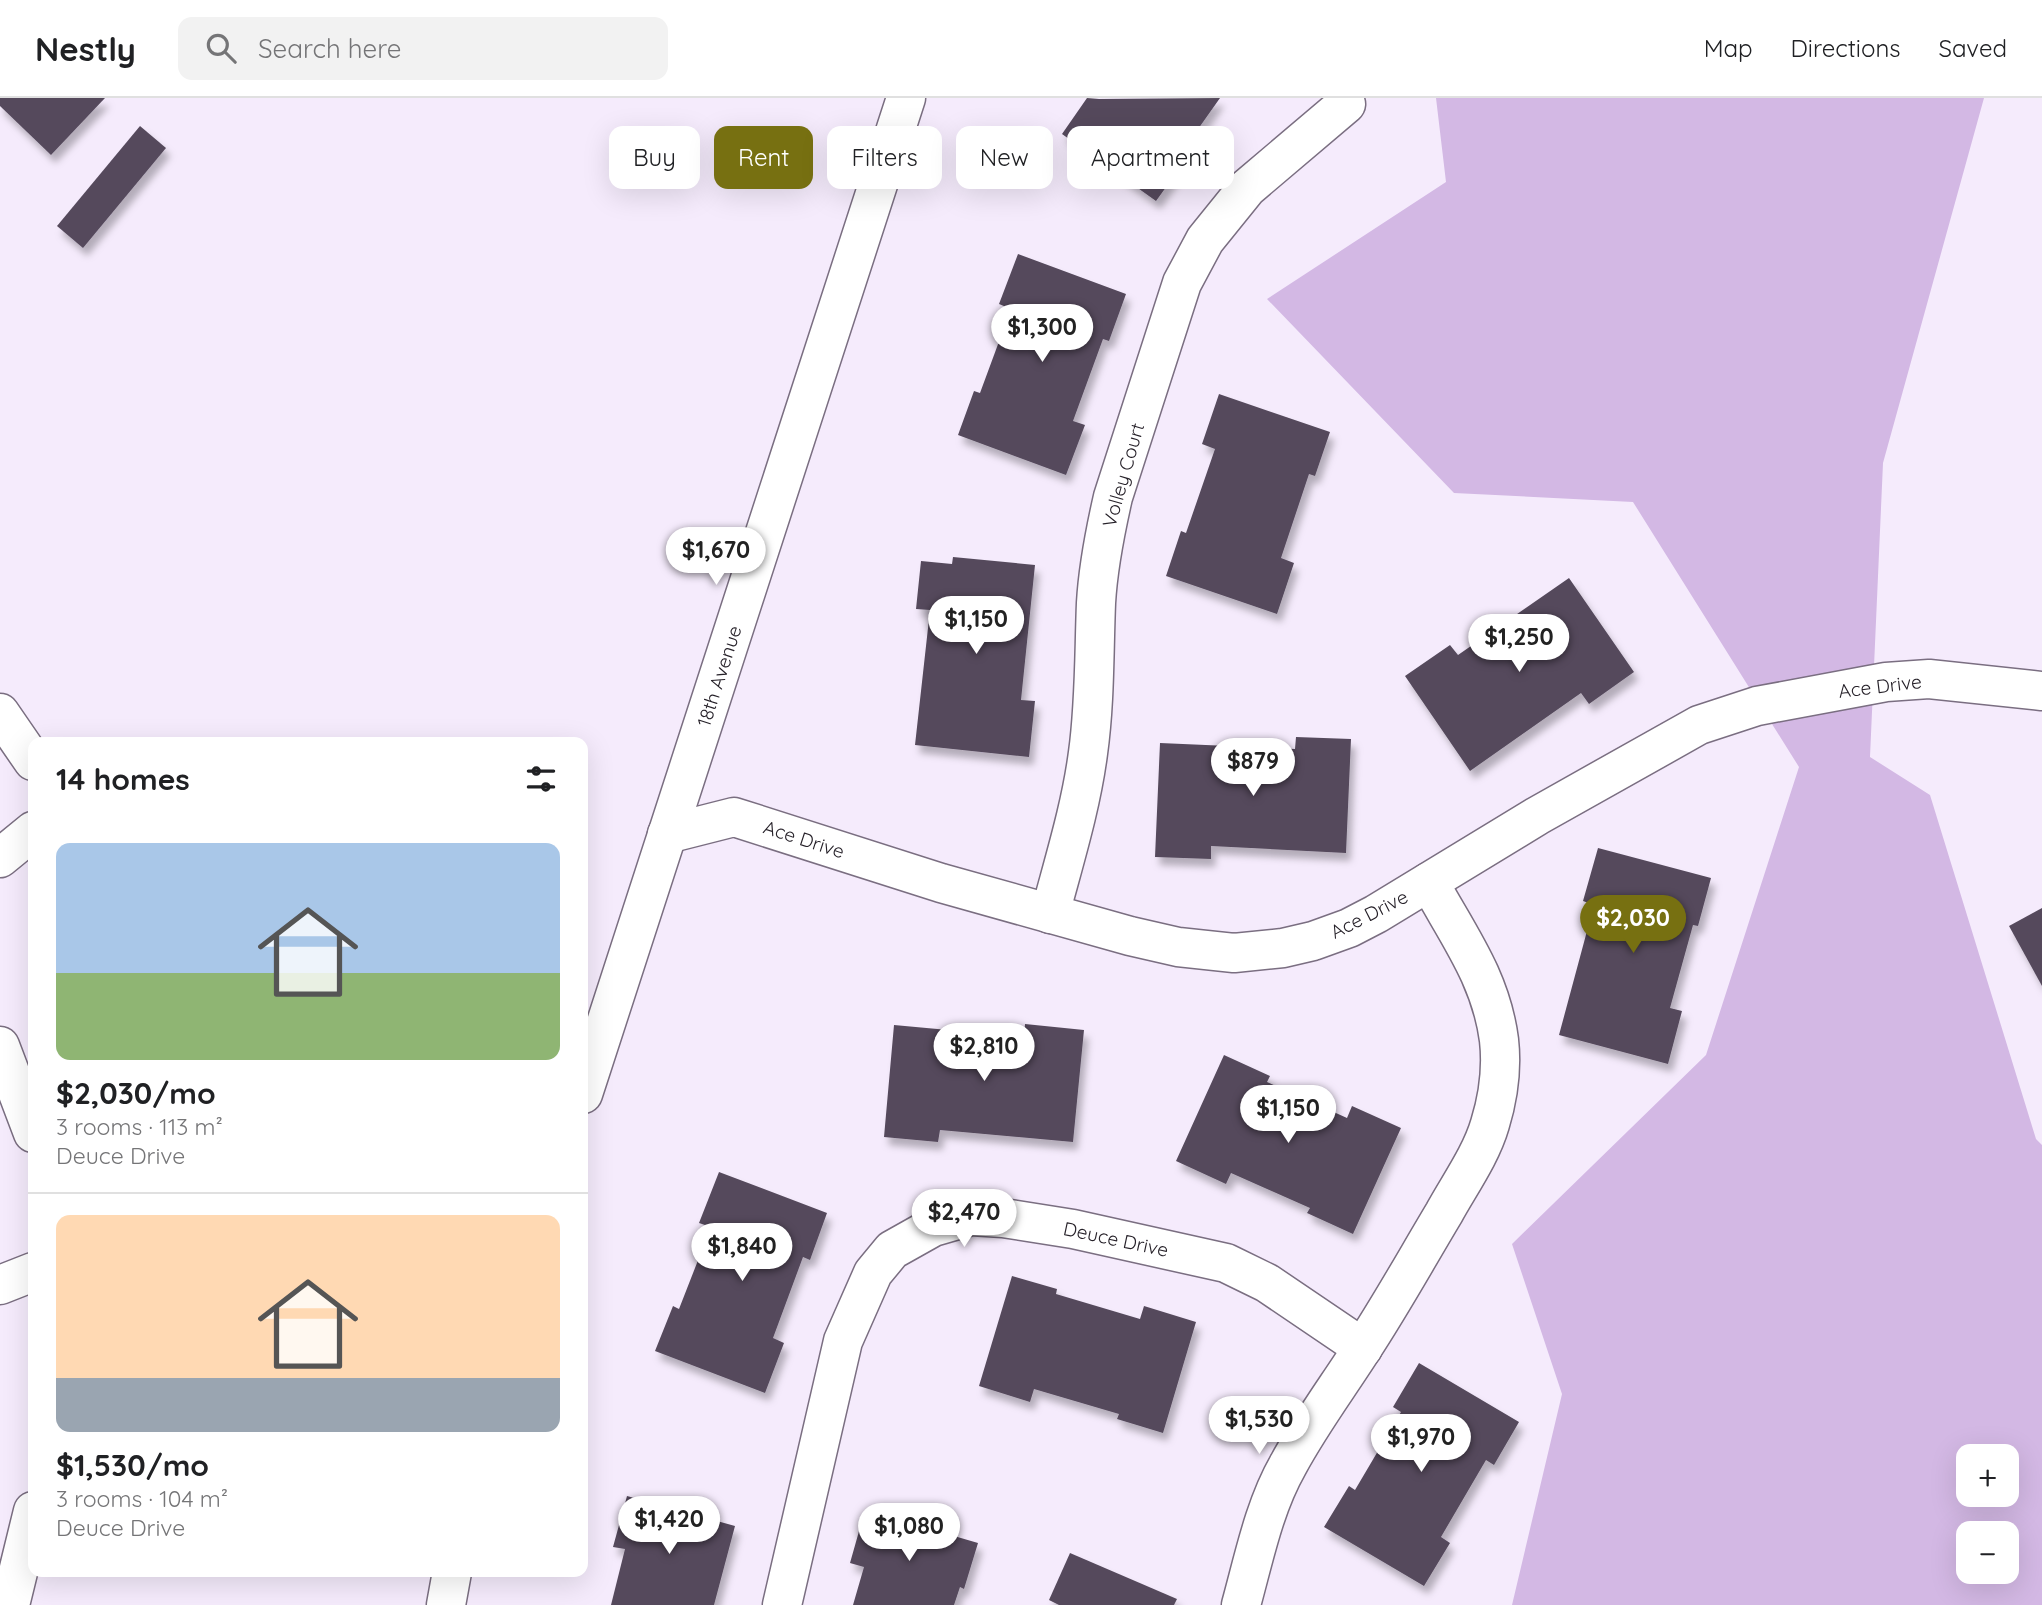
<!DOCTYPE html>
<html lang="en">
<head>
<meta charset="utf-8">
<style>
  :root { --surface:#fff; --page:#f2f2f2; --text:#202124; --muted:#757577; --line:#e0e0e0; --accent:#777011 }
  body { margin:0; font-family:Quicksand,sans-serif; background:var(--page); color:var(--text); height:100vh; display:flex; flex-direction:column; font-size:26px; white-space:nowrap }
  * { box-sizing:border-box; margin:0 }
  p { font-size:23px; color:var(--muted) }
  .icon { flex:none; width:38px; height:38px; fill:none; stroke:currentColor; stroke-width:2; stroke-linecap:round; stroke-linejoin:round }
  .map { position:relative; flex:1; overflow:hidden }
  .panel { position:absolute; left:28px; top:639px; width:560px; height:840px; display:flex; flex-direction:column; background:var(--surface); border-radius:14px; box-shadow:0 7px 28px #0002 }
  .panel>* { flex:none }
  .guide { position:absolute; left:609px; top:28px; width:665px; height:63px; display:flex; gap:14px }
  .buttons { position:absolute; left:1956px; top:1346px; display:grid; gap:14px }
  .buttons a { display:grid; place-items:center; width:63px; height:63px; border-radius:14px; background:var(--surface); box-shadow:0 7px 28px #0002; font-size:35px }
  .price { position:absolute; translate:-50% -60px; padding:0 16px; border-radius:24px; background:#fff; color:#222; font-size:23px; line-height:46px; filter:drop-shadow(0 2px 4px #0008) }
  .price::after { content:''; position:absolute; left:50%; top:42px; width:21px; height:16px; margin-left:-10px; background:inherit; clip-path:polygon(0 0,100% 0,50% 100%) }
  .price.on { background:var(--accent); color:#fff }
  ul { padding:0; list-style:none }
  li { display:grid; align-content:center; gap:14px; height:371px; padding:0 28px }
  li+li { border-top:2px solid var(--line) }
  li span { display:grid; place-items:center; height:217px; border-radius:14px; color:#555 }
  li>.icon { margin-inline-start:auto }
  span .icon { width:126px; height:126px; fill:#fffc; stroke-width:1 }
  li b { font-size:30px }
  h2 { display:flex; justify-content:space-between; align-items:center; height:84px; padding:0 28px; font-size:30px }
  .pill { padding:0 24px; border-radius:14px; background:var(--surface); box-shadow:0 7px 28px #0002; font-size:24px; line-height:63px }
  .pill.on { background:var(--accent); color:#fff }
  header { display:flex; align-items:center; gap:42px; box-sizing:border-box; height:98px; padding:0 35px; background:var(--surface); border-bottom:2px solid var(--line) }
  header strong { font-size:33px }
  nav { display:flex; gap:38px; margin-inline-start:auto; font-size:24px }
  .search { width:490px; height:63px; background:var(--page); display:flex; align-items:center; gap:18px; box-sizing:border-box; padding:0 24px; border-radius:14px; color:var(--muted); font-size:26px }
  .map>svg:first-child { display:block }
  .green { fill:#d3b8e4; fill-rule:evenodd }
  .building { fill:#554a5c; filter:url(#shadow) }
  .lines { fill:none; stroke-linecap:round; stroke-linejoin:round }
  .minor-casing { stroke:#7a6e81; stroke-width:41 }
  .minor { stroke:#fff; stroke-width:38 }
  .labels { text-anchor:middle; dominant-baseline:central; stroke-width:7; stroke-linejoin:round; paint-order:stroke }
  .street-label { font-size:19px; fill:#262129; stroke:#fff }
</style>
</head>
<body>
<header>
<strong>Nestly</strong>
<div class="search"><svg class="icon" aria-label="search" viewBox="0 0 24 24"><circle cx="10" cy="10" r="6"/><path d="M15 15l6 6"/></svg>Search here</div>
<nav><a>Map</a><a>Directions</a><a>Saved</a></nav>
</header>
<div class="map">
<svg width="2042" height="1507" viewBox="0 0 2042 1507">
  <defs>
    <filter id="shadow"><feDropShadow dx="4.5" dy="8" stdDeviation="3.5" flood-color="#0004"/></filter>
  </defs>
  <rect width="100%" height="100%" fill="#f5ebfc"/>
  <path class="green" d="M 1436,0 L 1984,0 L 1883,365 L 1870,659 L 1930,697 L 2036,1041 L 2042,1047 L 2042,1507 L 1512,1507 L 1562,1296 L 1512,1146 L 1706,957 L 1799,669 L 1633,404 L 1454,395 L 1267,201 L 1446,84 ZM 1969,1358 L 2007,1358 L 2007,1396 L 1969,1396 ZM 1969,1435 L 2007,1435 L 2007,1474 L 1969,1474 Z"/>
  <g class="building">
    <path d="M 0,0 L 105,0 L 51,57 L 0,8 Z"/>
    <path d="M 1087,0 L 1099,1 L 1220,0 L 1179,58 L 1185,63 L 1156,103 L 1062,36 Z"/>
    <path d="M 140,28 L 166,50 L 83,150 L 57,128 Z"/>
    <path d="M 1018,156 L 1126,196 L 1109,243 L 1103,241 L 1073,323 L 1085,327 L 1066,377 L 958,337 L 974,293 L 980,295 L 1011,211 L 999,206 Z"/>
    <path d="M 1219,296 L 1330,334 L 1315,378 L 1309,376 L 1281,460 L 1294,465 L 1277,516 L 1166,478 L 1181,433 L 1186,435 L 1215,351 L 1202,346 Z"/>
    <path d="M 953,459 L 1035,467 L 1021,602 L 1035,603 L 1029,659 L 915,647 L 930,512 L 916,511 L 921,463 L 952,466 Z"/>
    <path d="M 1569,480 L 1634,574 L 1589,606 L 1581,595 L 1470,673 L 1405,578 L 1450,547 L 1458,557 Z"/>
    <path d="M 1296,639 L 1351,641 L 1346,755 L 1211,748 L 1211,761 L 1155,759 L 1160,645 L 1295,651 Z"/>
    <path d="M 1598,750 L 1711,780 L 1698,828 L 1693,827 L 1670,910 L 1682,913 L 1668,966 L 1559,937 L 1594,807 L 1583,803 Z"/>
    <path d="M 2042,810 L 2042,888 L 2009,828 Z"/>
    <path d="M 1025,926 L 1084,932 L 1073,1044 L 940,1032 L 938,1044 L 884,1039 L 894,927 L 1024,939 Z"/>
    <path d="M 1224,957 L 1270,978 L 1267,984 L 1347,1020 L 1352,1008 L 1401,1030 L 1353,1136 L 1307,1115 L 1310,1110 L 1231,1075 L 1226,1086 L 1176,1063 Z"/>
    <path d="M 719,1074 L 827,1115 L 810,1162 L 803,1159 L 773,1240 L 784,1245 L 765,1295 L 655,1253 L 673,1208 L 679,1211 L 711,1129 L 699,1125 Z"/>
    <path d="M 1012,1178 L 1057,1191 L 1056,1196 L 1140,1221 L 1144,1208 L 1196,1224 L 1163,1335 L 1117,1321 L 1119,1316 L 1034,1291 L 1030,1304 L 979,1288 Z"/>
    <path d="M 1419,1265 L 1519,1324 L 1494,1367 L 1486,1362 L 1441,1439 L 1450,1445 L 1424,1488 L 1324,1429 L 1349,1388 L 1355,1392 L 1401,1314 L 1393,1309 Z"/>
    <path d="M 627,1398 L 735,1428 L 714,1507 L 611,1507 L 625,1451 L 613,1449 Z"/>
    <path d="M 865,1412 L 978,1445 L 964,1491 L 960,1489 L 954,1507 L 853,1507 L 864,1469 L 850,1465 Z"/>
    <path d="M 1070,1455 L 1177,1501 L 1174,1507 L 1059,1507 L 1049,1502 Z"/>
  </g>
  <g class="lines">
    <defs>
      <g id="minor">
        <path d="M 0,615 L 33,663"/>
        <path d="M 667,736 L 734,719 L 941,785 L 1130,838 L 1178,849 L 1234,855 L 1283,850 L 1313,843 L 1349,830 L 1376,816 L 1537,718 L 1699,627 L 1757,608 L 1886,584 L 1929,581 L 2042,593"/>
        <path d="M 0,760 L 33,733"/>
        <path d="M 1050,816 C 1064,763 1081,709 1088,655 C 1095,605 1094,555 1096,505 C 1098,470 1105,434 1113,399 L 1182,185 L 1205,142 L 1247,90 L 1346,6"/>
        <path d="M 0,948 L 33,1035"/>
        <path d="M 583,996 L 906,0"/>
        <path d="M 0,1187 L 33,1174"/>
        <path d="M 10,1507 L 33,1413"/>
        <path d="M 446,1507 L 452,1474"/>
        <path d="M 782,1507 L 843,1243 L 873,1175 L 892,1152 L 933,1129 L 971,1118 L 1003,1120 L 1073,1131 L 1226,1165 L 1267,1185 L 1363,1250"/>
        <path d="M 1241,1507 C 1254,1460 1264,1409 1288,1367 C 1310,1326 1337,1290 1362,1251 C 1391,1207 1417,1160 1444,1115 C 1460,1086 1481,1057 1490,1026 C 1498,1000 1502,969 1499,942 C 1491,880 1458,837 1429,784"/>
      </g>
    </defs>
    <use href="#minor" class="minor-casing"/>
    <use href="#minor" class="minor"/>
  </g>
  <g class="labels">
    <g class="street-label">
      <text transform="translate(1123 377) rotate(-74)">Volley Court</text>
      <text transform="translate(719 578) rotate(-72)">18th Avenue</text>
      <text transform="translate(1880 588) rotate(-7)">Ace Drive</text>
      <text transform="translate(804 741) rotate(18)">Ace Drive</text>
      <text transform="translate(1369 816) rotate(-27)">Ace Drive</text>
      <text transform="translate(1116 1141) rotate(12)">Deuce Drive</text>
    </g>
  </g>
</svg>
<div class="buttons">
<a>+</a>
<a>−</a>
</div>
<b class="price" style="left:1042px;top:266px">$1,300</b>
<b class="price" style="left:716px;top:489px">$1,670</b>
<b class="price" style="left:976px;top:558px">$1,150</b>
<b class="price" style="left:1519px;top:576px">$1,250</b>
<b class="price" style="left:1253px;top:700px">$879</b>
<b class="price on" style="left:1633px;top:857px">$2,030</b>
<b class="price" style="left:984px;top:985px">$2,810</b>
<b class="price" style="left:1288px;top:1047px">$1,150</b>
<b class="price" style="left:964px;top:1151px">$2,470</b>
<b class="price" style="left:742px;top:1185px">$1,840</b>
<b class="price" style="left:1259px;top:1358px">$1,530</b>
<b class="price" style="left:1421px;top:1376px">$1,970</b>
<b class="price" style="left:669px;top:1458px">$1,420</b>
<b class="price" style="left:909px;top:1465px">$1,080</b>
<div class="guide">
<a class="pill">Buy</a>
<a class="pill on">Rent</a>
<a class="pill">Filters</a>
<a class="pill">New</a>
<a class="pill">Apartment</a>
</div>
<section class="panel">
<h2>14 homes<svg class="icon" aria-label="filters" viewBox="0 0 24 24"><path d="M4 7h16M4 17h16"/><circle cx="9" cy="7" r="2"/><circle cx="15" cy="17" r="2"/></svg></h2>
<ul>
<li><span style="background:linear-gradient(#a9c7e8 60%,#8fb573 0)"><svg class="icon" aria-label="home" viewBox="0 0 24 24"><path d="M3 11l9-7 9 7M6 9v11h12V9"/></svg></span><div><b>$2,030/mo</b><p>3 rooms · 113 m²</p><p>Deuce Drive</p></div></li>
<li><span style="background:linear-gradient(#ffd9b3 75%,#9aa5b1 0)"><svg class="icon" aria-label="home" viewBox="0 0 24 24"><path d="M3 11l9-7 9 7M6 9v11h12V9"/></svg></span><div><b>$1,530/mo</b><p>3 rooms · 104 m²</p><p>Deuce Drive</p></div></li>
</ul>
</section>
</div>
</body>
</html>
